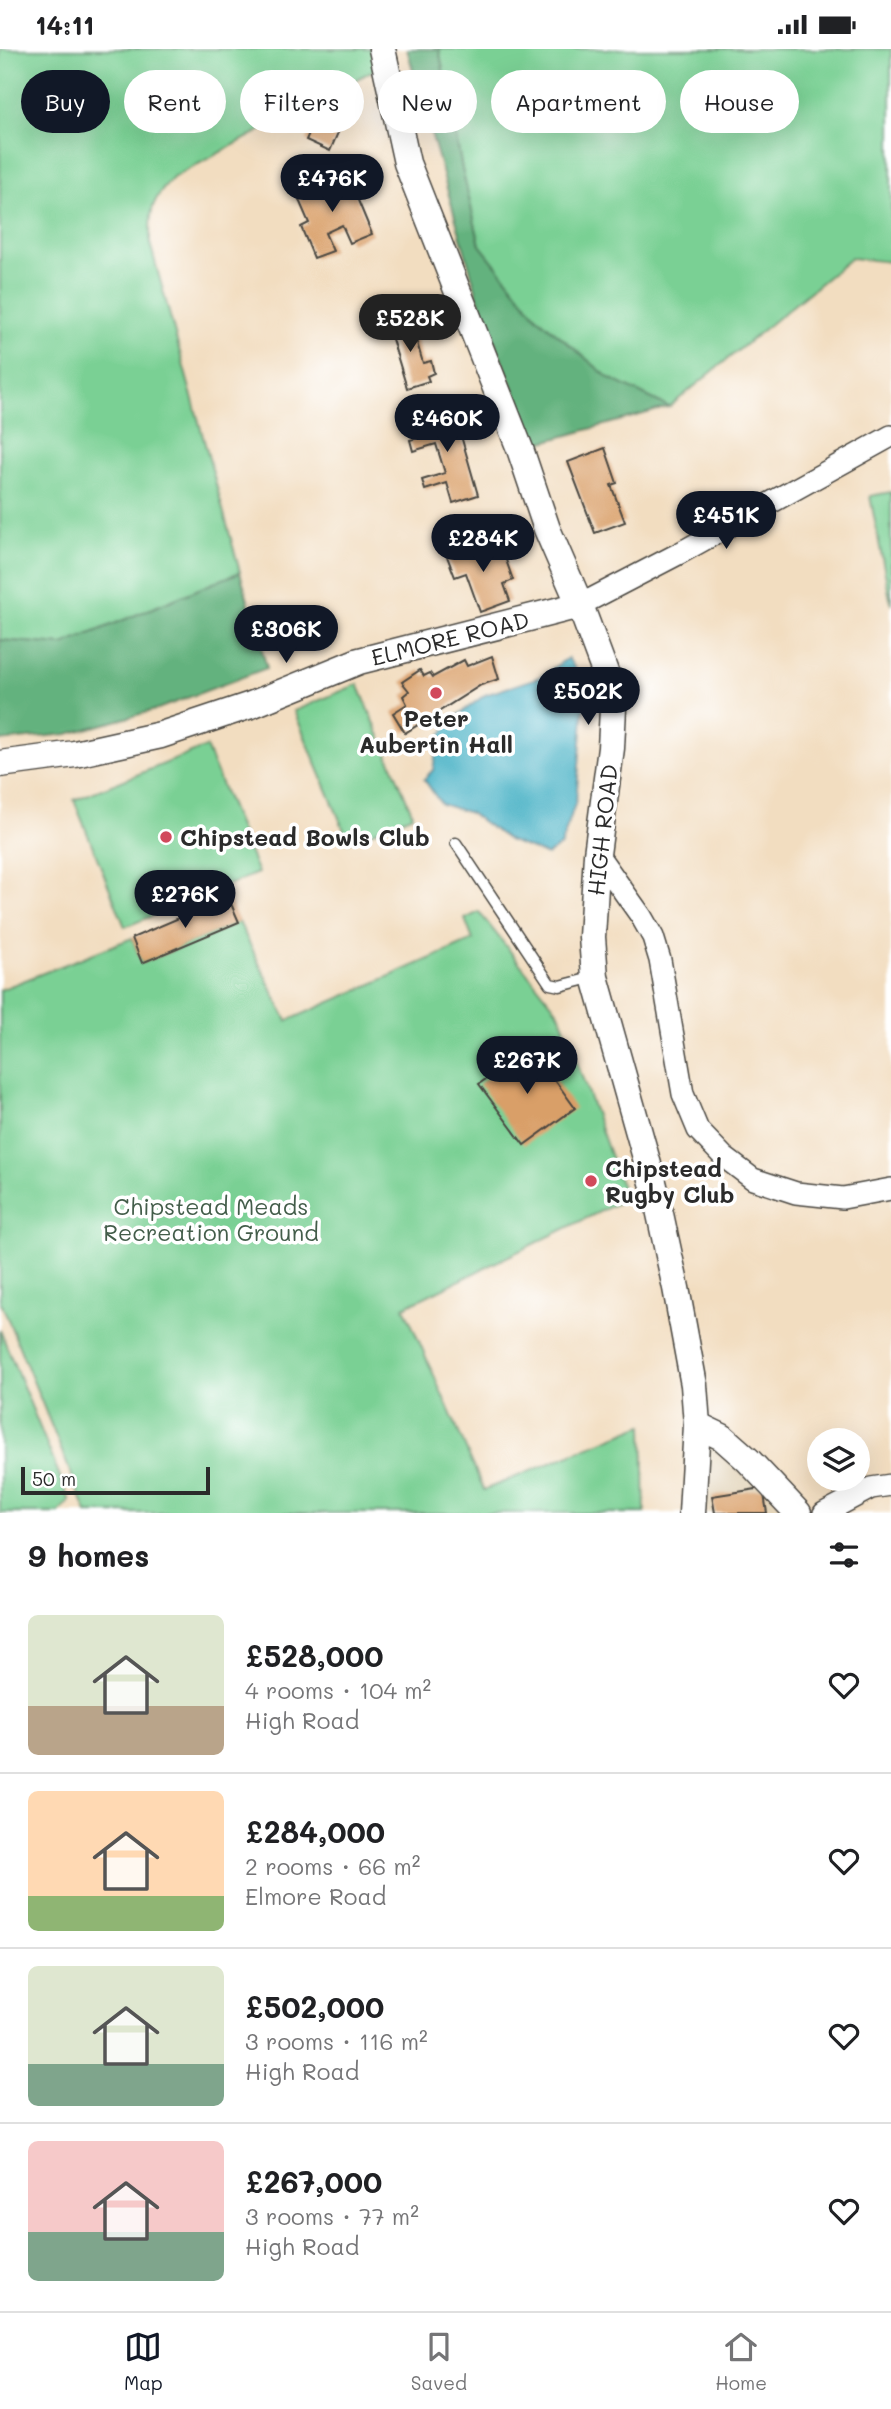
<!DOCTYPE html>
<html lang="en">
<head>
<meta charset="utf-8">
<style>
  :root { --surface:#fff; --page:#f2f2f2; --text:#202124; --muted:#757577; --line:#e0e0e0; --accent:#111827 }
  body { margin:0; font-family:Mali,sans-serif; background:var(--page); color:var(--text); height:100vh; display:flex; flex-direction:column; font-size:26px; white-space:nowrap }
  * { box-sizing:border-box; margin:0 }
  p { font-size:23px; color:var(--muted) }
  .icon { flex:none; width:38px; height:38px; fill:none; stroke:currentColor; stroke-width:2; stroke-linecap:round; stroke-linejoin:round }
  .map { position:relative; height:1464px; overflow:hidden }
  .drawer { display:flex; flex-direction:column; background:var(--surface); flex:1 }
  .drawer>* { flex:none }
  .guide { position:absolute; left:21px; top:21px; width:850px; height:63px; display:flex; gap:14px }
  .tools { position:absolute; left:807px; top:1379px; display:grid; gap:14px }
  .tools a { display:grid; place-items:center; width:63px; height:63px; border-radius:50%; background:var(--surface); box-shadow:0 7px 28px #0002; font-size:35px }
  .scale { position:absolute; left:21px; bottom:18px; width:189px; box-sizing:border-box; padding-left:7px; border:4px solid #2b2b2b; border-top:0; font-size:19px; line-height:24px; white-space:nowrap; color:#2b2b2b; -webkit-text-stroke:5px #fff; paint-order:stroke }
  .price { position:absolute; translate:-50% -60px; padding:0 16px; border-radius:24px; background:var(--accent); color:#fff; font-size:23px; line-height:46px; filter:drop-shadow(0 2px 4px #0008) }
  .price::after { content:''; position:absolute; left:50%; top:42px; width:21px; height:16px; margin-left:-10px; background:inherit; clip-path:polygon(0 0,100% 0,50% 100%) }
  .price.on { background:#222; color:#fff }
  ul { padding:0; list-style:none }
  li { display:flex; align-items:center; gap:21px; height:175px; padding:0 28px }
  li+li { border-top:2px solid var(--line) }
  li span { display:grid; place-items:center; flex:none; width:196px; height:140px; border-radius:10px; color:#555 }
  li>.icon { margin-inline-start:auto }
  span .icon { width:84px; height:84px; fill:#fffc; stroke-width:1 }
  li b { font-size:30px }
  h2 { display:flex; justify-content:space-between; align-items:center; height:84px; padding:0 28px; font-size:30px }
  .pill { padding:0 24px; border-radius:32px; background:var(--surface); box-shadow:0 7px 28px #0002; font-size:24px; line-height:63px }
  .pill.on { background:var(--accent); color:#fff }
  .status { display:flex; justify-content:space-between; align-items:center; height:49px; padding:0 35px; background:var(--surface); direction:ltr }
  .status svg { height:19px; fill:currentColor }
  .tab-bar { display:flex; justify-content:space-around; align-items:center; height:98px; border-top:2px solid var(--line); background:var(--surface); font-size:19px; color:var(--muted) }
  .tab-bar a { display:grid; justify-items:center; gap:4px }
  .tab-bar .on { color:var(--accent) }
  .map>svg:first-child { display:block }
  .built { fill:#dfcfb1 }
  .green { fill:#7ad094; stroke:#527e60; stroke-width:2 }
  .forest { fill:#63b27e; stroke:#476e54; stroke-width:2 }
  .water { fill:#45b0c4; stroke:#386e78; stroke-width:2 }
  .building { fill:#d99f67 }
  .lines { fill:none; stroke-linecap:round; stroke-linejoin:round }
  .service-casing { stroke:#494641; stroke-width:13 }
  .minor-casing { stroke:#494641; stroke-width:24 }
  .tertiary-casing { stroke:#494641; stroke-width:29 }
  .service { stroke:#fff; stroke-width:10 }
  .minor { stroke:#fff; stroke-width:21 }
  .tertiary { stroke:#fff; stroke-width:26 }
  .poi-dot { fill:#d1495b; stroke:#fff; stroke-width:2.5 }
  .labels { text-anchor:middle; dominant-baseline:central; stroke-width:7; stroke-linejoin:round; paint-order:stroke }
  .street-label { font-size:23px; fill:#2b2b2b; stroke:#fff }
  .poi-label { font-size:23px; font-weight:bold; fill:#2b2b2b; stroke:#fff; text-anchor:start }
  .park-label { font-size:23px; fill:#435d4a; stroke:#fff }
</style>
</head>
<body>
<div class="status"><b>14:11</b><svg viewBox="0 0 49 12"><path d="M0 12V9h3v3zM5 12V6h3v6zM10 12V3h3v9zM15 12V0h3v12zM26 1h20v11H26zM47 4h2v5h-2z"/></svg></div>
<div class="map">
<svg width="891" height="1464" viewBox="0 0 891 1464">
  <rect width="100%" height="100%" fill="#fff"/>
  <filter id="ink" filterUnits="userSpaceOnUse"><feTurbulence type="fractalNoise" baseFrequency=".0143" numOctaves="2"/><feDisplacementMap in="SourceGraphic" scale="14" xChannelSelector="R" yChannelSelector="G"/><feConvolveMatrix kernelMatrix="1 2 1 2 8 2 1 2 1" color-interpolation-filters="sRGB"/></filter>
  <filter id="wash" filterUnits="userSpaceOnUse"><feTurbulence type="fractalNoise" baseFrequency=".00686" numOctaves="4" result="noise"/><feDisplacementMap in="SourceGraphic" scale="28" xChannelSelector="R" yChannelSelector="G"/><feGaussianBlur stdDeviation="1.57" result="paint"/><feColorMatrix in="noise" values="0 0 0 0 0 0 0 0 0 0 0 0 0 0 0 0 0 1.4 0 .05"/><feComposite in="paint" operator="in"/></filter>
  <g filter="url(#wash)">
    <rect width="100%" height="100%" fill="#f2ddc0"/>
    <path class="built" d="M 709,1396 L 763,1439 L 785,1464 L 707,1464 Z"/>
    <g class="green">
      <path d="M 0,0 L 381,0 L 385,15 L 174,128 C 150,152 150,161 150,194 L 240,523 L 63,596 L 0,591 Z"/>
      <path d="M 439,0 L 891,0 L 891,213 L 851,209 L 669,358 L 609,329 L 537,268 L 480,196 L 462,120 Z"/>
      <path d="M 891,443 L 891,555 L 870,447 Z"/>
      <path d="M 358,635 L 413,766 L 349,793 L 294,662 Z"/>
      <path d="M 206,698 L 258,824 L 125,878 L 74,751 Z"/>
      <path d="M 479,863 L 559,964 L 626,1150 L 404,1258 L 484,1441 L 643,1376 L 645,1464 L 87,1464 L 0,1251 L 0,941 L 132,889 L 142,914 L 239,873 L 287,972 L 473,891 L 465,870 Z"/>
      <path d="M 0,1281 L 70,1452 L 59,1464 L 0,1464 Z"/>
    </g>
    <g class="forest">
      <path d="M 407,0 L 439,0 L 462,120 L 480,196 L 537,268 L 609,329 L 669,358 L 536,395 L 480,255 Z"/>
      <path d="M 240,523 L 267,619 L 155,661 L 68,685 L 0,692 L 0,591 L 63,596 Z"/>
    </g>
    <path class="water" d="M 568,609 L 578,624 L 584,658 L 576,752 L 561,796 L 547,806 L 510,792 L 470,764 L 441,755 L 424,730 L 433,721 L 438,690 L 453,670 L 485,646 L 540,628 Z"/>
    <g id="blocks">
      <g class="building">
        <path d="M 319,61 L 343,72 L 330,102 L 306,91 Z"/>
        <path d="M 345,120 L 372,185 L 350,194 L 342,176 L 325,184 L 333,202 L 314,209 L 301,178 L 309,174 L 299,151 L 310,135 L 317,132 L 324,148 L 335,143 L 328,127 Z"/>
        <path d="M 410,270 L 423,314 L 431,312 L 434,324 L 427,327 L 429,332 L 407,339 L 388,277 Z"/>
        <path d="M 453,359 L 478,446 L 453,454 L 447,434 L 425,441 L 422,431 L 445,424 L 436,395 L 413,402 L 410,391 L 420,388 L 414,370 Z"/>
        <path d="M 605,399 L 617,434 L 611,436 L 625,473 L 595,484 L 568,413 Z"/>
        <path d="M 500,494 L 513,531 L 504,535 L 510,552 L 480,563 L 466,524 L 455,528 L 445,502 L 465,495 L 469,505 Z"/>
        <path d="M 492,607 L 499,630 L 481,636 L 405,684 L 393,664 L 407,655 L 403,647 L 409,642 L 402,633 L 420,621 L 424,627 L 430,624 L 433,628 L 464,611 L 467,617 Z"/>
        <path d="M 228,848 L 239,873 L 142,914 L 132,889 Z"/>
        <path d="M 531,998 L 575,1059 L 524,1096 L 479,1035 Z"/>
        <path d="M 763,1439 L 767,1464 L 715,1464 L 712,1447 Z"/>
      </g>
    </g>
  </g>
  <g filter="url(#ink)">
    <use href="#blocks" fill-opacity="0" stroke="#494641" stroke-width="2"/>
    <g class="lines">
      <defs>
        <path id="service" d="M 456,794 L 550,935 L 560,937 L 595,928"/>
        <g id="minor">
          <path d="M 580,556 L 680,504 L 891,387"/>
          <path d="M 597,805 L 641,867 L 653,888 L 660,911 L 683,1045 L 698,1081 L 724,1108 L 753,1130 L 796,1144 L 843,1149 L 891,1140"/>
          <path d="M 824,1464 L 871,1439 L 891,1436"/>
        </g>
        <g id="tertiary">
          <path d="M 382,0 L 407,114 L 520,400 L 547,480 L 580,556 L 605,623 L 613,659 L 611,699 L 597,805 L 592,888 L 595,928 L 654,1137 L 676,1239 L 694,1336 L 697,1376 L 692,1464"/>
          <path d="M 0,715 L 75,705 L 161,686 L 251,656 L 359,612 L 580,556"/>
          <path d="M 697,1376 L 722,1388 L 748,1411 L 798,1464"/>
        </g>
      </defs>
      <use href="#service" class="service-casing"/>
      <use href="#minor" class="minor-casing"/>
      <use href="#tertiary" class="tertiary-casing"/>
      <use href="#service" class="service"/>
      <use href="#minor" class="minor"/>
      <use href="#tertiary" class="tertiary"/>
    </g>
  </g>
  <g class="poi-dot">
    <circle cx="436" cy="644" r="7"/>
    <circle cx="166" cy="788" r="7"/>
    <circle cx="591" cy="1132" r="7"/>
  </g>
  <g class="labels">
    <g class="street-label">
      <text transform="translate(450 589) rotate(-14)">ELMORE ROAD</text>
      <text transform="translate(602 781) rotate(-84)">HIGH ROAD</text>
    </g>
    <g class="poi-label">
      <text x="436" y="669" text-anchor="middle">Peter<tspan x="436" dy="26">Aubertin Hall</tspan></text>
      <text x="180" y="788">Chipstead Bowls Club</text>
      <text x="605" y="1119">Chipstead<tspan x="605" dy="26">Rugby Club</tspan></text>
    </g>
    <g class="park-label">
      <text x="211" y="1157">Chipstead Meads<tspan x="211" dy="26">Recreation Ground</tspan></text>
    </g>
  </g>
</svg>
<div class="tools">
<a><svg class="icon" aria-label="layers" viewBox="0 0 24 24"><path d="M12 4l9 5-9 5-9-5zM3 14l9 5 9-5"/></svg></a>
</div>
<div class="scale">50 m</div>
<b class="price" style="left:332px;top:165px">£476K</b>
<b class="price on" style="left:410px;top:305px">£528K</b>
<b class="price" style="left:447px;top:405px">£460K</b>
<b class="price" style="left:726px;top:502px">£451K</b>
<b class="price" style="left:483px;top:525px">£284K</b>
<b class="price" style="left:286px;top:616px">£306K</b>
<b class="price" style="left:588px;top:678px">£502K</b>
<b class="price" style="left:185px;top:881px">£276K</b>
<b class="price" style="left:527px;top:1047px">£267K</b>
<div class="guide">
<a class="pill on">Buy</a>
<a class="pill">Rent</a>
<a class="pill">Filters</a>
<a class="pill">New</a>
<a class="pill">Apartment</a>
<a class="pill">House</a>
</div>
</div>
<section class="drawer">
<h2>9 homes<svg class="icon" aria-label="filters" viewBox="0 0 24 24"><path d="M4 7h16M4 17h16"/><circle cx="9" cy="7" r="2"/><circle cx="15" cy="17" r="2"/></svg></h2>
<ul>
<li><span style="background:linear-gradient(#dfe7d0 65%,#b9a48a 0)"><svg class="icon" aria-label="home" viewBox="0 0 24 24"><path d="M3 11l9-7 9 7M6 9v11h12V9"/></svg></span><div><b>£528,000</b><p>4 rooms · 104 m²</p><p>High Road</p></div><svg class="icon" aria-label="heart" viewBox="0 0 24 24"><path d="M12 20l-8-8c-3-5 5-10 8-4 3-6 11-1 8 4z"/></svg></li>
<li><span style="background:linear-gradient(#ffd9b3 75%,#8fb573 0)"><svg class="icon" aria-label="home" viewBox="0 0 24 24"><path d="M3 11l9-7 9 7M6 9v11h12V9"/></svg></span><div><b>£284,000</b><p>2 rooms · 66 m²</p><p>Elmore Road</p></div><svg class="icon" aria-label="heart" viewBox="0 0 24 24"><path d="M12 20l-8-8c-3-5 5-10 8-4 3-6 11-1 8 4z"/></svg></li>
<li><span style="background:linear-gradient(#dfe7d0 70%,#7fa58c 0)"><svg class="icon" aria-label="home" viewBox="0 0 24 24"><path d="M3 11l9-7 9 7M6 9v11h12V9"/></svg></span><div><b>£502,000</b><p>3 rooms · 116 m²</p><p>High Road</p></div><svg class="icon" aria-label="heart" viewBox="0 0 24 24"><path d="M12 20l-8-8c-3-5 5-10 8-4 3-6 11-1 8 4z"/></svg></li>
<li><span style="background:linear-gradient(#f6c9c9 65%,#7fa58c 0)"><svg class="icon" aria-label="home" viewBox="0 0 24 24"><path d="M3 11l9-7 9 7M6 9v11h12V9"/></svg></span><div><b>£267,000</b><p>3 rooms · 77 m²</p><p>High Road</p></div><svg class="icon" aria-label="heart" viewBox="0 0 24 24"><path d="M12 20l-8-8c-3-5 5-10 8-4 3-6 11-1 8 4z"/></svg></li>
</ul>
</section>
<nav class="tab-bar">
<a class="on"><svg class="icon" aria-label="map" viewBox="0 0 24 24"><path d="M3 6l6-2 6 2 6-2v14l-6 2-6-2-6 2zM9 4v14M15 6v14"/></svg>Map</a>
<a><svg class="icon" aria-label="saved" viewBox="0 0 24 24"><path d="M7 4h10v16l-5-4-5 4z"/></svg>Saved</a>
<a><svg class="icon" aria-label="home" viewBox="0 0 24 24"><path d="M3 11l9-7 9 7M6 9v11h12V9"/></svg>Home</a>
</nav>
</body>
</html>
